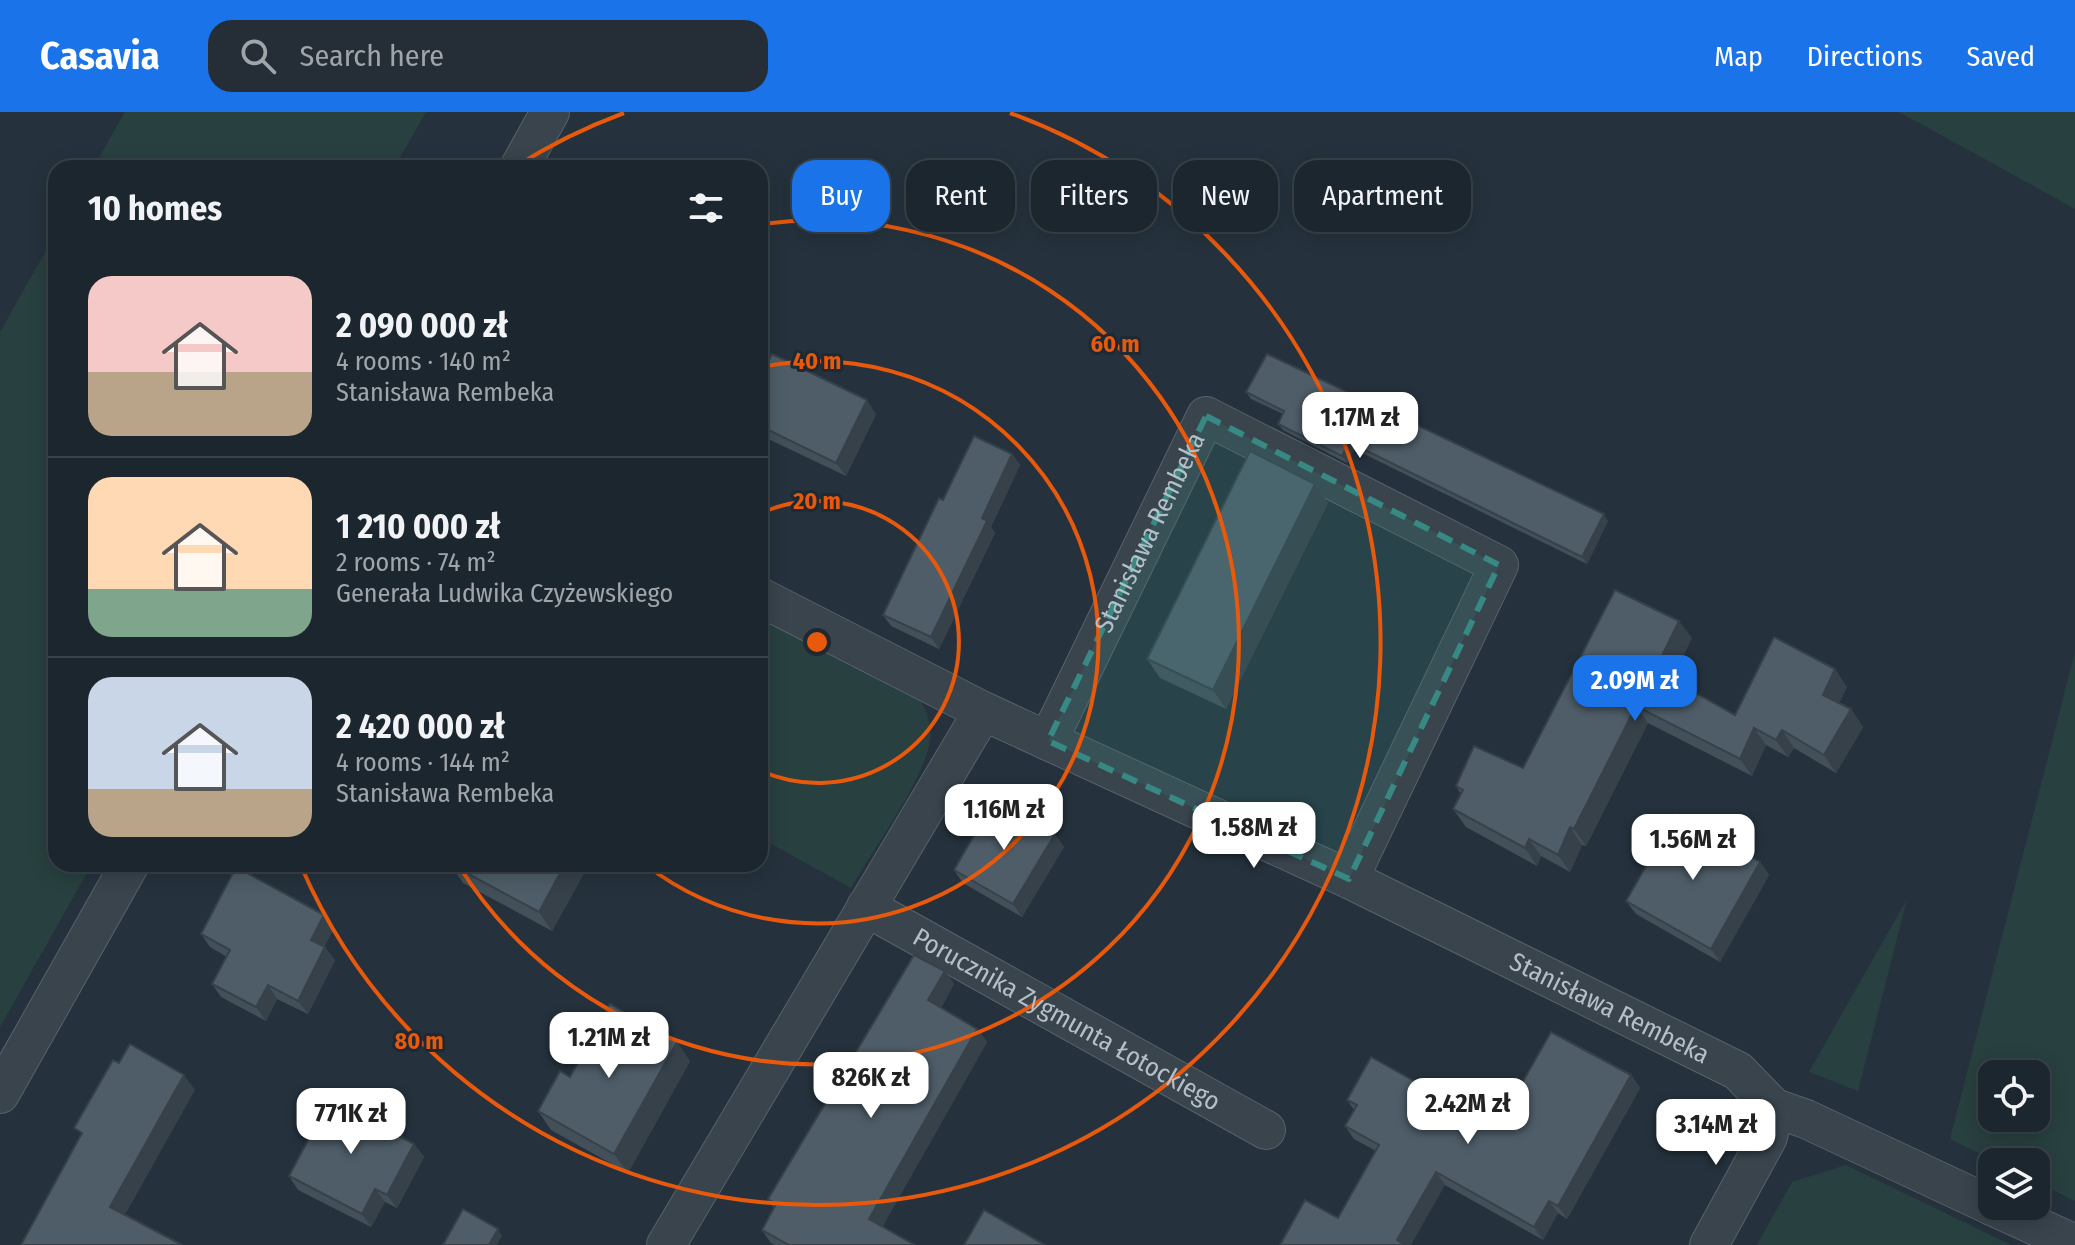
<!DOCTYPE html>
<html lang="en">
<head>
<meta charset="utf-8">
<style>
  :root { --surface:#1c262e; --page:#252e36; --text:#f1f3f6; --muted:#a0a5aa; --line:#3a434a; --accent:#1a73e8 }
  body { margin:0; font-family:"Fira Sans Condensed",sans-serif; background:var(--page); color:var(--text); height:100vh; display:flex; flex-direction:column; font-size:30px; white-space:nowrap }
  * { box-sizing:border-box; margin:0 }
  p { font-size:26px; color:var(--muted) }
  .icon { flex:none; width:44px; height:44px; fill:none; stroke:currentColor; stroke-width:2; stroke-linecap:round; stroke-linejoin:round }
  .map { position:relative; flex:1; overflow:hidden }
  .details { position:absolute; left:48px; top:48px; width:720px; height:712px; display:flex; flex-direction:column; background:var(--surface); border-radius:24px; box-shadow:0 4px 20px #0003,0 0 0 2px var(--line) }
  .details>* { flex:none }
  .hud { position:absolute; left:792px; top:48px; width:760px; height:72px; display:flex; gap:16px }
  .tools { position:absolute; left:1978px; top:948px; display:grid; gap:16px }
  .tools a { display:grid; place-items:center; width:72px; height:72px; border-radius:16px; background:var(--surface); box-shadow:0 4px 20px #0003,0 0 0 2px var(--line); font-size:40px }
  .price { position:absolute; translate:-50% -68px; padding:0 18px; border-radius:16px; background:#fff; color:#222; font-size:26px; line-height:52px; filter:drop-shadow(0 2px 4px #0008) }
  .price::after { content:''; position:absolute; left:50%; top:48px; width:24px; height:18px; margin-left:-12px; background:inherit; clip-path:polygon(0 0,100% 0,50% 100%) }
  .price.active { background:var(--accent); color:#fff }
  ul { padding:0; list-style:none }
  li { display:flex; align-items:center; gap:24px; height:200px; padding:0 40px }
  li+li { border-top:2px solid var(--line) }
  li span { display:grid; place-items:center; flex:none; width:224px; height:160px; border-radius:24px; color:#555 }
  li>.icon { margin-inline-start:auto }
  span .icon { width:96px; height:96px; fill:#fffc; stroke-width:1 }
  li b { font-size:34px }
  h2 { display:flex; justify-content:space-between; align-items:center; height:96px; padding:0 40px; font-size:34px }
  .tag { padding:0 28px; border-radius:24px; background:var(--surface); box-shadow:0 4px 20px #0003,0 0 0 2px var(--line); font-size:28px; line-height:72px }
  .tag.active { background:var(--accent); color:#fff }
  header { display:flex; align-items:center; gap:48px; box-sizing:border-box; height:112px; padding:0 40px; background:var(--accent); color:#fff }
  header strong { font-size:38px }
  nav { display:flex; gap:44px; margin-inline-start:auto; font-size:28px }
  .search { width:560px; height:72px; background:var(--page); display:flex; align-items:center; gap:20px; box-sizing:border-box; padding:0 28px; border-radius:24px; color:var(--muted); font-size:30px }
  .map>svg:first-child { display:block }
  .green { fill:#28403f; fill-rule:evenodd }
  .lines { fill:none; stroke-linecap:round; stroke-linejoin:round }
  .minor-casing { stroke:#57626b; stroke-width:40 }
  .minor { stroke:#39444d; stroke-width:38 }
  .wall { fill:#435059 }
  .shaded-wall { fill:#374149 }
  .building { fill:#4e5d68; stroke:#374149; stroke-width:2 }
  .marked { fill:#388884; fill-opacity:0.2; stroke:#388884; stroke-width:6; stroke-dasharray:16 10; stroke-linejoin:round }
  .ring { fill:none; stroke:#e8590c; stroke-width:4 }
  .labels { text-anchor:middle; dominant-baseline:central; stroke-width:6; stroke-linejoin:round; paint-order:stroke }
  .street-label { font-size:26px; fill:#b5bfc8; stroke:#1e2932 }
  .centre { fill:#e8590c; stroke:#1e2932; stroke-width:4 }
  .ring-label { font-size:24px; text-anchor:middle; font-weight:bold; fill:#e8590c; stroke:#1e2932; stroke-width:6; stroke-linejoin:round; paint-order:stroke }
</style>
</head>
<body>
<header>
<strong>Casavia</strong>
<div class="search"><svg class="icon" aria-label="search" viewBox="0 0 24 24"><circle cx="10" cy="10" r="6"/><path d="M15 15l6 6"/></svg>Search here</div>
<nav><a>Map</a><a>Directions</a><a>Saved</a></nav>
</header>
<div class="map">
<svg width="2075" height="1133" viewBox="0 0 2075 1133">
  <rect width="100%" height="100%" fill="#25323d"/>
  <g class="green">
    <path d="M 125,0 L 426,0 L 394,56 L 93,56 Z"/>
    <path d="M 1898,0 L 2075,0 L 2075,97 L 1912,7 Z"/>
    <path d="M 56,121 L 56,752 L 92,752 L 0,915 L 0,220 Z"/>
    <path d="M 773,507 L 919,586 C 926,598 932,613 930,628 C 925,667 872,739 851,776 L 760,726 L 760,530 Z"/>
    <path d="M 2075,540 L 2075,1089 L 2036,1070 L 2036,1050 L 1997,1050 L 1950,1027 ZM 1992,962 L 2036,962 L 2036,1006 L 1992,1006 Z"/>
    <path d="M 1907,787 L 1858,979 L 1809,960 Z"/>
    <path d="M 1846,1053 L 2011,1133 L 1757,1133 L 1792,1070 Z"/>
  </g>
  <g class="lines">
    <defs>
      <g id="minor">
        <path d="M 519,56 L 550,0"/>
        <path id="s1" d="M 760,485 L 983,599 L 1349,767 L 1738,959 L 1774,996 L 1806,1007 L 1992,1094"/>
        <path id="s2" d="M 1048,629 L 1206,304 L 1499,453 L 1349,767"/>
        <path id="s3" d="M 866,795 L 1266,1018"/>
        <path d="M 0,982 L 130,752"/>
        <path d="M 1992,1094 L 2075,1132"/>
        <path d="M 666,1133 L 983,599"/>
        <path d="M 1709,1133 L 1768,1025 L 1774,996"/>
      </g>
    </defs>
    <use href="#minor" class="minor-casing"/>
    <use href="#minor" class="minor"/>
  </g>
  <g class="wall">
    <path d="M 760,266 L 876,302 L 846,364 L 760,323 Z"/>
    <path d="M 1246,280 L 1608,409 L 1587,452 L 1354,337 L 1347,351 L 1283,318 L 1278,312 L 1283,302 L 1251,287 Z"/>
    <path d="M 1012,342 L 1020,353 L 991,415 L 995,421 L 939,537 L 891,514 L 883,503 L 943,388 Z"/>
    <path d="M 1315,372 L 1328,391 L 1226,597 L 1160,566 L 1147,547 Z"/>
    <path d="M 1692,526 L 1671,567 L 1735,603 L 1847,575 L 1839,591 L 1851,597 L 1863,615 L 1836,661 L 1794,636 L 1788,645 L 1766,633 L 1752,664 L 1648,611 L 1586,734 L 1582,733 L 1570,760 L 1541,744 L 1537,754 L 1466,715 L 1453,697 L 1461,682 L 1456,674 L 1523,656 Z"/>
    <path d="M 1064,735 L 1022,805 L 963,771 L 954,758 Z"/>
    <path d="M 1760,750 L 1769,763 L 1720,850 L 1636,802 L 1626,789 Z"/>
    <path d="M 450,752 L 589,752 L 552,819 L 463,771 Z"/>
    <path d="M 324,803 L 334,816 L 324,835 L 335,848 L 308,902 L 277,887 L 266,909 L 221,885 L 212,872 L 227,845 L 210,835 L 201,822 Z"/>
    <path d="M 945,859 L 954,872 L 941,896 L 977,917 L 987,930 L 882,1115 L 915,1133 L 775,1133 L 771,1131 L 762,1118 L 774,1096 L 768,1087 Z"/>
    <path d="M 690,949 L 628,1061 L 551,1018 L 538,999 L 570,965 Z"/>
    <path d="M 1631,963 L 1640,976 L 1567,1107 L 1558,1101 L 1543,1128 L 1445,1073 L 1338,1106 L 1376,1039 L 1354,1027 L 1345,1014 L 1354,998 L 1347,988 L 1497,1015 Z"/>
    <path d="M 399,1019 L 404,1026 L 414,1032 L 424,1045 L 397,1096 L 385,1090 L 371,1115 L 298,1078 L 289,1064 Z"/>
  </g>
  <g class="shaded-wall">
    <path d="M 867,288 L 876,302 L 846,364 L 836,351 Z"/>
    <path d="M 1349,330 L 1354,337 L 1347,351 L 1342,344 Z"/>
    <path d="M 1012,342 L 1020,353 L 991,415 L 995,421 L 939,537 L 931,525 L 982,406 Z"/>
    <path d="M 1315,372 L 1328,391 L 1226,597 L 1213,578 Z"/>
    <path d="M 1604,402 L 1608,409 L 1587,452 L 1582,445 Z"/>
    <path d="M 1679,509 L 1692,526 L 1667,575 L 1655,558 Z"/>
    <path d="M 1835,557 L 1847,575 L 1835,600 L 1823,583 Z"/>
    <path d="M 1636,594 L 1648,611 L 1586,734 L 1574,717 Z"/>
    <path d="M 1851,597 L 1863,615 L 1836,661 L 1824,643 Z"/>
    <path d="M 1754,616 L 1766,633 L 1752,664 L 1740,647 Z"/>
    <path d="M 1782,618 L 1794,636 L 1788,645 L 1776,628 Z"/>
    <path d="M 1570,715 L 1582,733 L 1570,760 L 1558,743 Z"/>
    <path d="M 1055,722 L 1064,735 L 1022,805 L 1013,792 Z"/>
    <path d="M 1529,727 L 1541,744 L 1537,754 L 1525,736 Z"/>
    <path d="M 1760,750 L 1769,763 L 1720,850 L 1711,837 Z"/>
    <path d="M 565,752 L 589,752 L 552,819 L 539,800 Z"/>
    <path d="M 324,803 L 334,816 L 320,841 L 311,828 Z"/>
    <path d="M 325,835 L 335,848 L 308,902 L 298,889 Z"/>
    <path d="M 945,859 L 954,872 L 938,902 L 928,888 Z"/>
    <path d="M 268,873 L 277,887 L 266,909 L 256,895 Z"/>
    <path d="M 977,917 L 987,930 L 879,1121 L 869,1107 Z"/>
    <path d="M 677,930 L 690,949 L 628,1061 L 614,1042 Z"/>
    <path d="M 184,963 L 195,978 L 121,1110 L 110,1095 Z"/>
    <path d="M 1631,963 L 1640,976 L 1567,1107 L 1558,1094 Z"/>
    <path d="M 414,1032 L 424,1045 L 397,1096 L 387,1083 Z"/>
    <path d="M 1436,1060 L 1445,1073 L 1411,1133 L 1401,1133 L 1397,1128 Z"/>
    <path d="M 375,1077 L 385,1090 L 371,1115 L 362,1102 Z"/>
    <path d="M 1549,1089 L 1558,1101 L 1543,1128 L 1534,1115 Z"/>
    <path d="M 498,1117 L 502,1124 L 497,1133 L 489,1133 Z"/>
  </g>
  <g class="building">
    <path d="M 772,242 L 867,288 L 836,351 L 760,314 L 760,266 Z"/>
    <path d="M 1267,242 L 1604,402 L 1582,445 L 1349,330 L 1342,344 L 1278,312 L 1284,299 L 1246,280 Z"/>
    <path d="M 974,324 L 1012,342 L 982,406 L 987,409 L 931,525 L 883,503 L 939,386 L 943,388 Z"/>
    <path d="M 1250,339 L 1315,372 L 1213,578 L 1147,547 Z"/>
    <path d="M 1615,478 L 1679,509 L 1655,558 L 1735,603 L 1774,525 L 1835,557 L 1823,583 L 1851,597 L 1824,643 L 1782,618 L 1776,628 L 1754,616 L 1740,647 L 1636,594 L 1574,717 L 1570,715 L 1558,743 L 1529,727 L 1525,736 L 1453,697 L 1463,678 L 1456,674 L 1474,634 L 1523,656 Z"/>
    <path d="M 995,687 L 1055,722 L 1013,792 L 954,758 Z"/>
    <path d="M 1676,702 L 1760,750 L 1711,837 L 1626,789 Z"/>
    <path d="M 450,752 L 565,752 L 539,800 Z"/>
    <path d="M 236,755 L 324,803 L 311,828 L 325,835 L 298,889 L 268,873 L 256,895 L 212,872 L 230,838 L 201,822 Z"/>
    <path d="M 914,843 L 945,859 L 928,888 L 977,917 L 869,1107 L 915,1133 L 789,1133 L 762,1118 L 776,1092 L 768,1087 Z"/>
    <path d="M 610,892 L 677,930 L 614,1042 L 538,999 L 560,959 L 570,965 Z"/>
    <path d="M 1551,920 L 1631,963 L 1558,1094 L 1549,1089 L 1534,1115 L 1436,1060 L 1397,1128 L 1405,1133 L 1280,1133 L 1305,1088 L 1338,1106 L 1379,1033 L 1345,1014 L 1357,993 L 1347,988 L 1371,945 L 1497,1015 Z"/>
    <path d="M 130,932 L 184,963 L 110,1095 L 182,1133 L 21,1133 L 82,1021 L 74,1016 L 113,948 L 119,951 Z"/>
    <path d="M 331,985 L 399,1019 L 397,1023 L 414,1032 L 387,1083 L 375,1077 L 362,1102 L 289,1064 Z"/>
    <path d="M 463,1097 L 498,1117 L 489,1133 L 443,1133 Z"/>
    <path d="M 984,1098 L 1045,1133 L 964,1133 Z"/>
  </g>
  <path class="marked" d="M 1206,304 L 1499,453 L 1349,767 L 1048,629 Z"/>
  <g class="ring">
    <path d="M761 401A141 141 0 1 1 761 659"/>
    <path d="M761 255A281 281 0 1 1 646 753"/>
    <path d="M762 112A422 422 0 1 1 459 754"/>
    <path d="M515 55A563 563 0 0 1 624 1M1010 1A563 563 0 1 1 301 754"/>
  </g>
  <g class="labels">
    <g class="street-label">
      <text stroke="none"><textPath href="#s2" startOffset="232">Stanisława Rembeka</textPath></text>
      <text stroke="none"><textPath href="#s1" startOffset="944">Stanisława Rembeka</textPath></text>
      <text stroke="none"><textPath href="#s3" startOffset="230">Porucznika Zygmunta Łotockiego</textPath></text>
    </g>
  </g>
  <circle cx="817" cy="530" r="12" class="centre"/>
  <g class="ring-label">
    <text x="1115" y="240">60 m</text>
    <text x="817" y="257">40 m</text>
    <text x="817" y="397">20 m</text>
    <text x="419" y="937">80 m</text>
  </g>
</svg>
<div class="tools">
<a><svg class="icon" aria-label="locate" viewBox="0 0 24 24"><circle cx="12" cy="12" r="6"/><path d="M12 2v4M12 18v4M2 12h4M18 12h4"/></svg></a>
<a><svg class="icon" aria-label="layers" viewBox="0 0 24 24"><path d="M12 4l9 5-9 5-9-5zM3 14l9 5 9-5"/></svg></a>
</div>
<b class="price" style="left:1360px;top:348px">1.17M zł</b>
<b class="price active" style="left:1635px;top:611px">2.09M zł</b>
<b class="price" style="left:1004px;top:740px">1.16M zł</b>
<b class="price" style="left:1254px;top:758px">1.58M zł</b>
<b class="price" style="left:1693px;top:770px">1.56M zł</b>
<b class="price" style="left:609px;top:968px">1.21M zł</b>
<b class="price" style="left:871px;top:1008px">826K zł</b>
<b class="price" style="left:1468px;top:1034px">2.42M zł</b>
<b class="price" style="left:351px;top:1044px">771K zł</b>
<b class="price" style="left:1716px;top:1055px">3.14M zł</b>
<div class="hud">
<a class="tag active">Buy</a>
<a class="tag">Rent</a>
<a class="tag">Filters</a>
<a class="tag">New</a>
<a class="tag">Apartment</a>
</div>
<section class="details">
<h2>10 homes<svg class="icon" aria-label="filters" viewBox="0 0 24 24"><path d="M4 7h16M4 17h16"/><circle cx="9" cy="7" r="2"/><circle cx="15" cy="17" r="2"/></svg></h2>
<ul>
<li><span style="background:linear-gradient(#f6c9c9 60%,#b9a48a 0)"><svg class="icon" aria-label="home" viewBox="0 0 24 24"><path d="M3 11l9-7 9 7M6 9v11h12V9"/></svg></span><div><b>2 090 000 zł</b><p>4 rooms · 140 m²</p><p>Stanisława Rembeka</p></div></li>
<li><span style="background:linear-gradient(#ffd9b3 70%,#7fa58c 0)"><svg class="icon" aria-label="home" viewBox="0 0 24 24"><path d="M3 11l9-7 9 7M6 9v11h12V9"/></svg></span><div><b>1 210 000 zł</b><p>2 rooms · 74 m²</p><p>Generała Ludwika Czyżewskiego</p></div></li>
<li><span style="background:linear-gradient(#c9d6e8 70%,#b9a48a 0)"><svg class="icon" aria-label="home" viewBox="0 0 24 24"><path d="M3 11l9-7 9 7M6 9v11h12V9"/></svg></span><div><b>2 420 000 zł</b><p>4 rooms · 144 m²</p><p>Stanisława Rembeka</p></div></li>
</ul>
</section>
</div>
</body>
</html>
